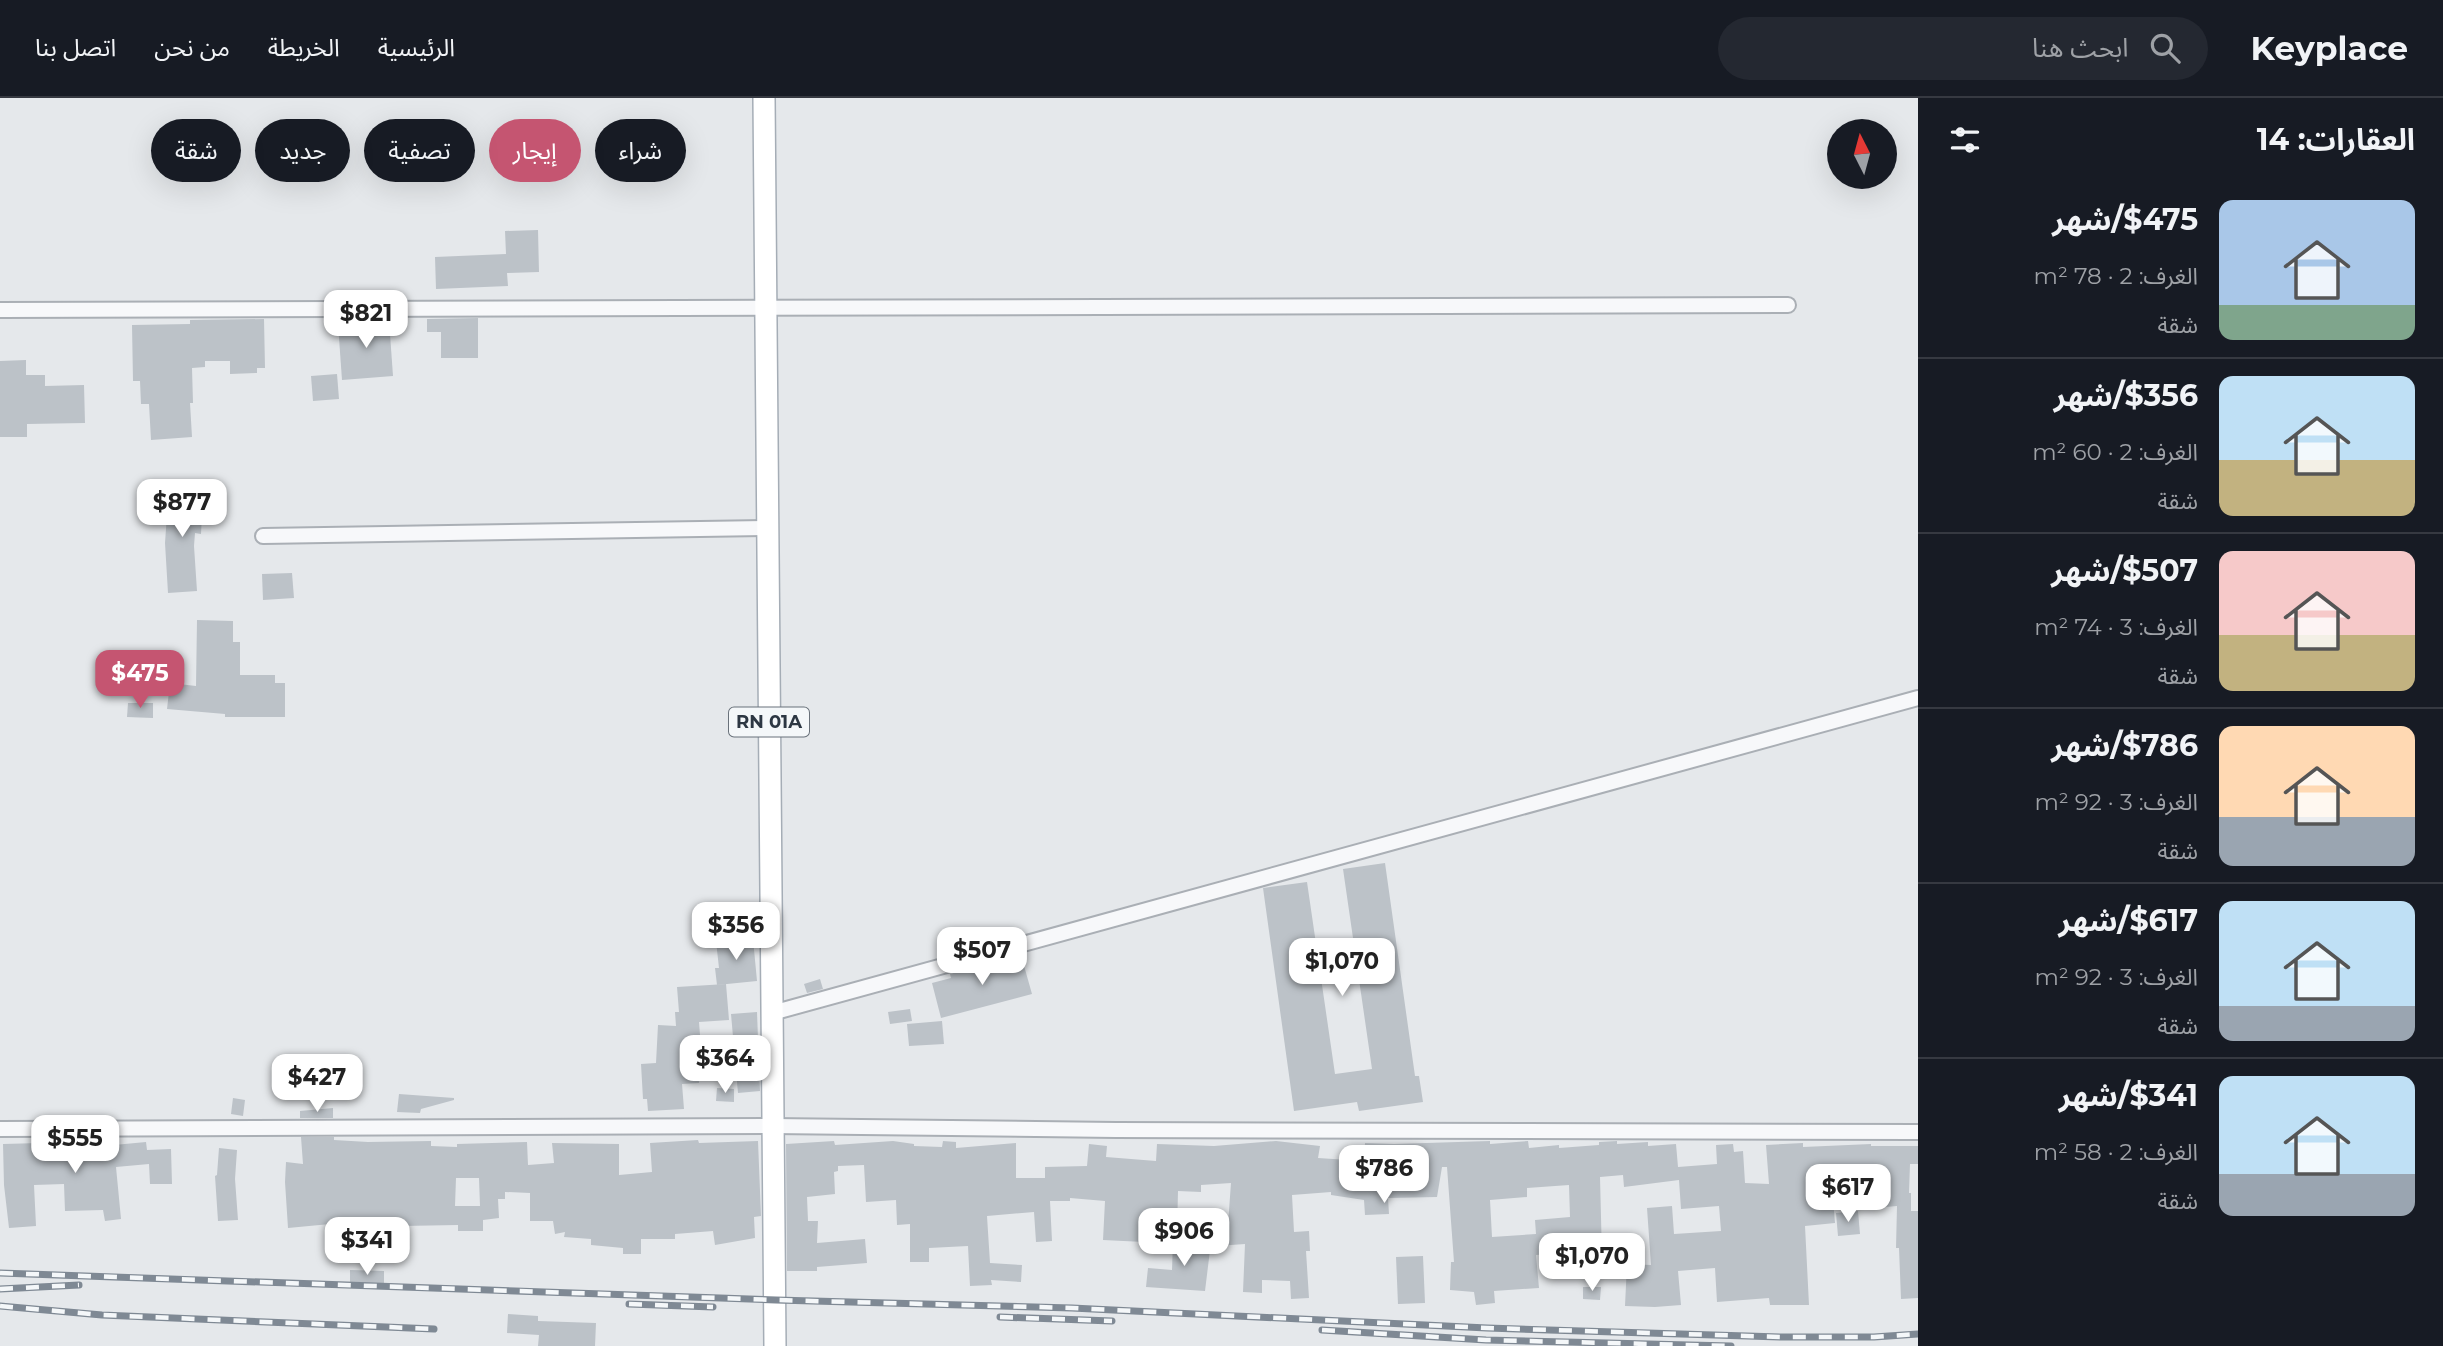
<!DOCTYPE html>
<html lang="ar">
<head>
<meta charset="utf-8">
<style>
  :root { --surface:#171b24; --page:#242831; --text:#f1f3f6; --muted:#9ea1a6; --line:#363941; --accent:#c55571 }
  body { margin:0; font-family:Montserrat,"Noto Sans Arabic",sans-serif; background:var(--page); color:var(--text); direction:rtl; height:100vh; display:flex; flex-direction:column; font-size:26px; white-space:nowrap }
  * { box-sizing:border-box; margin:0 }
  p { font-size:23px; color:var(--muted) }
  .icon { flex:none; width:38px; height:38px; fill:none; stroke:currentColor; stroke-width:2; stroke-linecap:round; stroke-linejoin:round }
  .map { position:relative; flex:1; overflow:hidden; direction:ltr }
  .sheet { display:flex; flex-direction:column; background:var(--surface); width:525px }
  .sheet>* { flex:none }
  .hud { position:absolute; left:21px; top:21px; width:665px; height:63px; direction:rtl; display:flex; gap:14px }
  .needle { width:46px; rotate:354deg }
  .controls { position:absolute; left:1827px; top:21px; display:grid; gap:14px }
  .controls a { display:grid; place-items:center; width:70px; height:70px; border-radius:50%; background:var(--surface); box-shadow:0 7px 28px #0002; font-size:35px }
  .price { position:absolute; translate:-50% -60px; padding:0 16px; border-radius:14px; background:#fff; color:#222; font-size:23px; line-height:46px; filter:drop-shadow(0 2px 4px #0008) }
  .price::after { content:''; position:absolute; left:50%; top:42px; width:21px; height:16px; margin-left:-10px; background:inherit; clip-path:polygon(0 0,100% 0,50% 100%) }
  .price.selected { background:var(--accent); color:#fff }
  ul { padding:0; list-style:none }
  li { display:flex; align-items:center; gap:21px; height:175px; padding:0 28px }
  li+li { border-top:2px solid var(--line) }
  li span { display:grid; place-items:center; flex:none; width:196px; height:140px; border-radius:14px; color:#555 }
  li>.icon { margin-inline-start:auto }
  span .icon { width:84px; height:84px; fill:#fffc; stroke-width:1 }
  li b { font-size:30px }
  h2 { display:flex; justify-content:space-between; align-items:center; height:84px; padding:0 28px; font-size:30px }
  .chip { padding:0 24px; border-radius:32px; background:var(--surface); box-shadow:0 7px 28px #0002; font-size:24px; line-height:63px }
  .chip.selected { background:var(--accent); color:#fff }
  header { display:flex; align-items:center; gap:42px; box-sizing:border-box; height:98px; padding:0 35px; background:var(--surface); border-bottom:2px solid var(--line) }
  header strong { font-size:33px }
  nav { display:flex; gap:38px; margin-inline-start:auto; font-size:24px }
  .search { width:490px; height:63px; background:var(--page); display:flex; align-items:center; gap:18px; box-sizing:border-box; padding:0 24px; border-radius:38px; color:var(--muted); font-size:26px }
  main { display:flex; flex:1; min-height:0 }
  .map>svg:first-child { display:block }
  .building { fill:#bcc2c8; fill-rule:evenodd }
  .lines { fill:none; stroke-linecap:round; stroke-linejoin:round }
  .street-casing { stroke:#aaafb5; stroke-width:18 }
  .primary-casing { stroke:#a5adb6; stroke-width:24 }
  .street { stroke:#f7f8fa; stroke-width:14 }
  .primary { stroke:#fff; stroke-width:21 }
  .rail-casing { stroke:#7f8994; stroke-width:7 }
  .rail { stroke:#f4f7f9; stroke-width:4.5; stroke-dasharray:13; stroke-linecap:butt }
  .labels { text-anchor:middle; dominant-baseline:central; stroke-width:7; stroke-linejoin:round; paint-order:stroke }
  .shield { fill:#f4f7f9; stroke:#69717a; stroke-width:2 }
  .shield-label { font-size:18px; font-weight:bold; fill:#2d3743 }
</style>
</head>
<body>
<header>
<strong>Keyplace</strong>
<div class="search"><svg class="icon" aria-label="search" viewBox="0 0 24 24"><circle cx="10" cy="10" r="6"/><path d="M15 15l6 6"/></svg>ابحث هنا</div>
<nav><a>الرئيسية</a><a>الخريطة</a><a>من نحن</a><a>اتصل بنا</a></nav>
</header>
<main>
<section class="sheet">
<h2>العقارات: 14<svg class="icon" aria-label="filters" viewBox="0 0 24 24"><path d="M4 7h16M4 17h16"/><circle cx="9" cy="7" r="2"/><circle cx="15" cy="17" r="2"/></svg></h2>
<ul>
<li><span style="background:linear-gradient(#a9c7e8 75%,#7fa58c 0)"><svg class="icon" aria-label="home" viewBox="0 0 24 24"><path d="M3 11l9-7 9 7M6 9v11h12V9"/></svg></span><div><b>$475/شهر</b><p>الغرف: 2 · 78 m²</p><p>شقة</p></div></li>
<li><span style="background:linear-gradient(#bfe0f5 60%,#c2b280 0)"><svg class="icon" aria-label="home" viewBox="0 0 24 24"><path d="M3 11l9-7 9 7M6 9v11h12V9"/></svg></span><div><b>$356/شهر</b><p>الغرف: 2 · 60 m²</p><p>شقة</p></div></li>
<li><span style="background:linear-gradient(#f6c9c9 60%,#c2b280 0)"><svg class="icon" aria-label="home" viewBox="0 0 24 24"><path d="M3 11l9-7 9 7M6 9v11h12V9"/></svg></span><div><b>$507/شهر</b><p>الغرف: 3 · 74 m²</p><p>شقة</p></div></li>
<li><span style="background:linear-gradient(#ffd9b3 65%,#9aa5b1 0)"><svg class="icon" aria-label="home" viewBox="0 0 24 24"><path d="M3 11l9-7 9 7M6 9v11h12V9"/></svg></span><div><b>$786/شهر</b><p>الغرف: 3 · 92 m²</p><p>شقة</p></div></li>
<li><span style="background:linear-gradient(#bfe0f5 75%,#9aa5b1 0)"><svg class="icon" aria-label="home" viewBox="0 0 24 24"><path d="M3 11l9-7 9 7M6 9v11h12V9"/></svg></span><div><b>$617/شهر</b><p>الغرف: 3 · 92 m²</p><p>شقة</p></div></li>
<li><span style="background:linear-gradient(#bfe0f5 70%,#9aa5b1 0)"><svg class="icon" aria-label="home" viewBox="0 0 24 24"><path d="M3 11l9-7 9 7M6 9v11h12V9"/></svg></span><div><b>$341/شهر</b><p>الغرف: 2 · 58 m²</p><p>شقة</p></div></li>
</ul>
</section>
<div class="map">
<svg width="1918" height="1248" viewBox="0 0 1918 1248">
  <rect width="100%" height="100%" fill="#e5e8eb"/>
  <g class="building">
    <path d="M 538,132 L 539,174 L 507,175 L 508,188 L 436,191 L 435,159 L 506,156 L 505,133 Z"/>
    <path d="M 478,220 L 478,260 L 441,260 L 441,234 L 427,234 L 427,221 Z"/>
    <path d="M 264,221 L 265,270 L 257,270 L 257,275 L 230,276 L 230,263 L 205,263 L 205,269 L 192,270 L 193,305 L 190,305 L 192,339 L 151,342 L 149,306 L 141,306 L 140,283 L 133,283 L 132,227 L 190,226 L 190,222 Z"/>
    <path d="M 389,222 L 393,278 L 342,282 L 338,226 Z"/>
    <path d="M 26,262 L 26,277 L 45,277 L 45,288 L 84,287 L 85,325 L 27,326 L 27,339 L 0,339 L 0,263 Z"/>
    <path d="M 337,276 L 339,301 L 313,303 L 311,278 Z"/>
    <path d="M 169,388 L 186,390 L 185,397 L 203,398 L 201,436 L 195,435 L 194,448 L 197,493 L 168,495 L 165,445 Z"/>
    <path d="M 292,475 L 294,500 L 263,502 L 262,476 Z"/>
    <path d="M 197,522 L 233,523 L 233,544 L 240,544 L 240,577 L 275,577 L 275,585 L 285,585 L 285,619 L 225,619 L 225,616 L 167,611 L 170,585 L 196,588 Z"/>
    <path d="M 128,605 L 153,605 L 153,620 L 127,619 Z"/>
    <path d="M 1385,765 L 1415,978 L 1419,978 L 1423,1004 L 1359,1013 L 1357,1004 L 1294,1013 L 1263,790 L 1307,784 L 1335,976 L 1372,971 L 1343,771 Z"/>
    <path d="M 753,841 L 757,883 L 717,887 L 715,870 L 719,870 L 716,843 Z"/>
    <path d="M 1021,857 L 1032,896 L 941,920 L 932,885 L 951,880 L 950,876 Z"/>
    <path d="M 820,881 L 823,891 L 807,895 L 804,886 Z"/>
    <path d="M 726,886 L 729,922 L 699,924 L 701,950 L 697,950 L 699,985 L 682,986 L 684,1011 L 648,1013 L 647,1001 L 643,1001 L 641,966 L 656,965 L 658,927 L 676,928 L 675,914 L 679,914 L 677,889 Z"/>
    <path d="M 910,911 L 912,923 L 890,926 L 888,914 Z"/>
    <path d="M 757,914 L 760,993 L 738,995 L 731,916 Z"/>
    <path d="M 942,923 L 944,946 L 909,948 L 907,926 Z"/>
    <path d="M 717,990 L 734,991 L 734,1004 L 716,1003 Z"/>
    <path d="M 399,996 L 454,1000 L 454,1002 L 421,1011 L 420,1015 L 397,1014 Z"/>
    <path d="M 233,1000 L 245,1002 L 243,1018 L 231,1016 Z"/>
    <path d="M 333,1010 L 333,1020 L 300,1020 L 300,1013 Z"/>
    <path d="M 301,1039 L 334,1039 L 334,1042 L 368,1044 L 431,1043 L 431,1048 L 457,1049 L 457,1046 L 527,1044 L 528,1067 L 554,1065 L 552,1045 L 619,1046 L 619,1077 L 652,1074 L 650,1045 L 698,1042 L 699,1045 L 758,1043 L 761,1118 L 754,1119 L 755,1140 L 715,1147 L 713,1133 L 675,1136 L 675,1141 L 641,1141 L 641,1156 L 623,1156 L 623,1150 L 591,1147 L 591,1141 L 564,1139 L 565,1134 L 555,1136 L 553,1123 L 530,1123 L 530,1095 L 505,1094 L 505,1101 L 498,1101 L 499,1120 L 483,1122 L 483,1133 L 458,1133 L 458,1127 L 402,1128 L 401,1125 L 375,1123 L 366,1125 L 366,1129 L 352,1129 L 351,1124 L 288,1130 L 285,1084 L 286,1064 L 303,1066 ZM 456,1080 L 479,1080 L 480,1108 L 455,1108 Z"/>
    <path d="M 114,1043 L 114,1047 L 146,1044 L 147,1052 L 171,1051 L 172,1086 L 150,1086 L 149,1066 L 116,1069 L 121,1121 L 105,1123 L 103,1112 L 65,1113 L 64,1086 L 34,1087 L 36,1128 L 9,1130 L 4,1087 L 3,1046 Z"/>
    <path d="M 834,1043 L 835,1047 L 893,1043 L 914,1046 L 914,1048 L 942,1049 L 943,1043 L 956,1044 L 956,1050 L 1016,1045 L 1016,1080 L 1045,1080 L 1045,1069 L 1087,1068 L 1089,1046 L 1107,1048 L 1106,1059 L 1156,1063 L 1157,1046 L 1214,1048 L 1276,1043 L 1320,1048 L 1318,1060 L 1364,1063 L 1365,1045 L 1394,1046 L 1490,1043 L 1490,1046 L 1528,1043 L 1529,1050 L 1559,1047 L 1559,1050 L 1599,1047 L 1599,1044 L 1617,1043 L 1617,1046 L 1648,1044 L 1648,1048 L 1676,1046 L 1678,1069 L 1717,1066 L 1716,1047 L 1733,1046 L 1734,1054 L 1743,1053 L 1745,1085 L 1769,1086 L 1766,1047 L 1803,1045 L 1803,1049 L 1871,1046 L 1871,1048 L 1918,1048 L 1918,1066 L 1910,1066 L 1909,1095 L 1911,1095 L 1911,1113 L 1918,1113 L 1918,1200 L 1901,1201 L 1899,1150 L 1896,1150 L 1897,1108 L 1862,1111 L 1861,1089 L 1832,1091 L 1835,1125 L 1805,1128 L 1809,1207 L 1770,1207 L 1769,1200 L 1717,1204 L 1715,1170 L 1678,1173 L 1681,1207 L 1655,1209 L 1625,1208 L 1627,1166 L 1651,1167 L 1647,1110 L 1672,1108 L 1674,1136 L 1721,1133 L 1719,1108 L 1681,1111 L 1679,1082 L 1624,1089 L 1623,1077 L 1600,1079 L 1602,1159 L 1578,1160 L 1578,1154 L 1536,1157 L 1539,1190 L 1494,1193 L 1495,1205 L 1476,1207 L 1474,1194 L 1450,1192 L 1451,1164 L 1454,1164 L 1447,1069 L 1442,1069 L 1437,1099 L 1388,1100 L 1389,1116 L 1365,1117 L 1364,1102 L 1331,1097 L 1331,1094 L 1292,1097 L 1294,1134 L 1309,1133 L 1310,1153 L 1306,1153 L 1309,1200 L 1291,1201 L 1290,1183 L 1262,1182 L 1262,1195 L 1243,1194 L 1245,1146 L 1217,1148 L 1216,1127 L 1228,1126 L 1231,1085 L 1201,1087 L 1201,1094 L 1178,1093 L 1177,1134 L 1145,1133 L 1144,1144 L 1103,1142 L 1105,1103 L 1070,1100 L 1070,1103 L 1050,1103 L 1052,1143 L 1036,1144 L 1034,1114 L 987,1118 L 990,1165 L 1022,1167 L 1021,1184 L 991,1182 L 992,1187 L 970,1188 L 968,1148 L 929,1150 L 929,1164 L 910,1164 L 910,1126 L 897,1127 L 896,1102 L 866,1104 L 864,1067 L 838,1068 L 838,1073 L 834,1074 L 835,1096 L 807,1099 L 808,1123 L 818,1123 L 817,1145 L 865,1141 L 867,1165 L 817,1169 L 817,1173 L 787,1173 L 786,1046 ZM 1569,1087 L 1570,1119 L 1535,1122 L 1536,1136 L 1492,1139 L 1490,1102 L 1527,1099 L 1527,1090 Z"/>
    <path d="M 219,1050 L 237,1052 L 235,1081 L 238,1122 L 218,1123 L 215,1078 L 217,1077 Z"/>
    <path d="M 1858,1113 L 1860,1136 L 1838,1138 L 1836,1115 Z"/>
    <path d="M 1173,1142 L 1211,1144 L 1205,1193 L 1146,1189 L 1148,1170 L 1172,1172 Z"/>
    <path d="M 1423,1158 L 1425,1205 L 1398,1206 L 1396,1159 Z"/>
    <path d="M 350,1172 L 384,1173 L 384,1186 L 350,1184 Z"/>
    <path d="M 1583,1189 L 1601,1189 L 1600,1202 L 1583,1201 Z"/>
    <path d="M 508,1216 L 538,1218 L 538,1223 L 596,1225 L 595,1248 L 538,1248 L 539,1237 L 507,1235 Z"/>
  </g>
  <g class="lines">
    <defs>
      <g id="street">
        <path d="M 0,212 L 1788,207"/>
        <path d="M 263,438 L 766,430"/>
        <path d="M 772,915 L 1918,600"/>
        <path d="M 0,1031 L 772,1028 L 1116,1032 L 1918,1034"/>
      </g>
      <path id="primary" d="M 764,0 L 775,1248"/>
    </defs>
    <use href="#street" class="street-casing"/>
    <use href="#primary" class="primary-casing"/>
    <use href="#street" class="street"/>
    <use href="#primary" class="primary"/>
    <defs>
      <g id="rail">
        <path d="M 0,1175 L 776,1202 L 1072,1210 L 1487,1230 L 1781,1239 L 1874,1239 L 1918,1236"/>
        <path d="M 0,1191 L 79,1187"/>
        <path d="M 629,1206 L 713,1209"/>
        <path d="M 0,1208 L 102,1217 L 434,1231"/>
        <path d="M 1000,1219 L 1112,1223"/>
        <path d="M 1322,1232 L 1486,1242 L 1731,1248"/>
      </g>
    </defs>
    <use href="#rail" class="rail-casing"/>
    <use href="#rail" class="rail"/>
  </g>
  <g class="labels">
    <rect class="shield" x="729" y="609.5" width="80" height="29" rx="5"/>
    <g class="shield-label">
      <text x="769" y="624">RN 01A</text>
    </g>
  </g>
</svg>
<div class="controls">
<a><svg class="needle" viewBox="-14 -14 28 28"><path d="M0-13l5 13h-10z" fill="#e53935"/><path d="M0 13l5-13h-10z" fill="#9ea1a6"/></svg></a>
</div>
<b class="price" style="left:366px;top:252px">$821</b>
<b class="price" style="left:182px;top:441px">$877</b>
<b class="price selected" style="left:140px;top:612px">$475</b>
<b class="price" style="left:736px;top:864px">$356</b>
<b class="price" style="left:982px;top:889px">$507</b>
<b class="price" style="left:1342px;top:900px">$1,070</b>
<b class="price" style="left:725px;top:997px">$364</b>
<b class="price" style="left:317px;top:1016px">$427</b>
<b class="price" style="left:75px;top:1077px">$555</b>
<b class="price" style="left:1384px;top:1107px">$786</b>
<b class="price" style="left:1848px;top:1126px">$617</b>
<b class="price" style="left:1184px;top:1170px">$906</b>
<b class="price" style="left:367px;top:1179px">$341</b>
<b class="price" style="left:1592px;top:1195px">$1,070</b>
<div class="hud">
<a class="chip">شراء</a>
<a class="chip selected">إيجار</a>
<a class="chip">تصفية</a>
<a class="chip">جديد</a>
<a class="chip">شقة</a>
</div>
</div>
</main>
</body>
</html>
